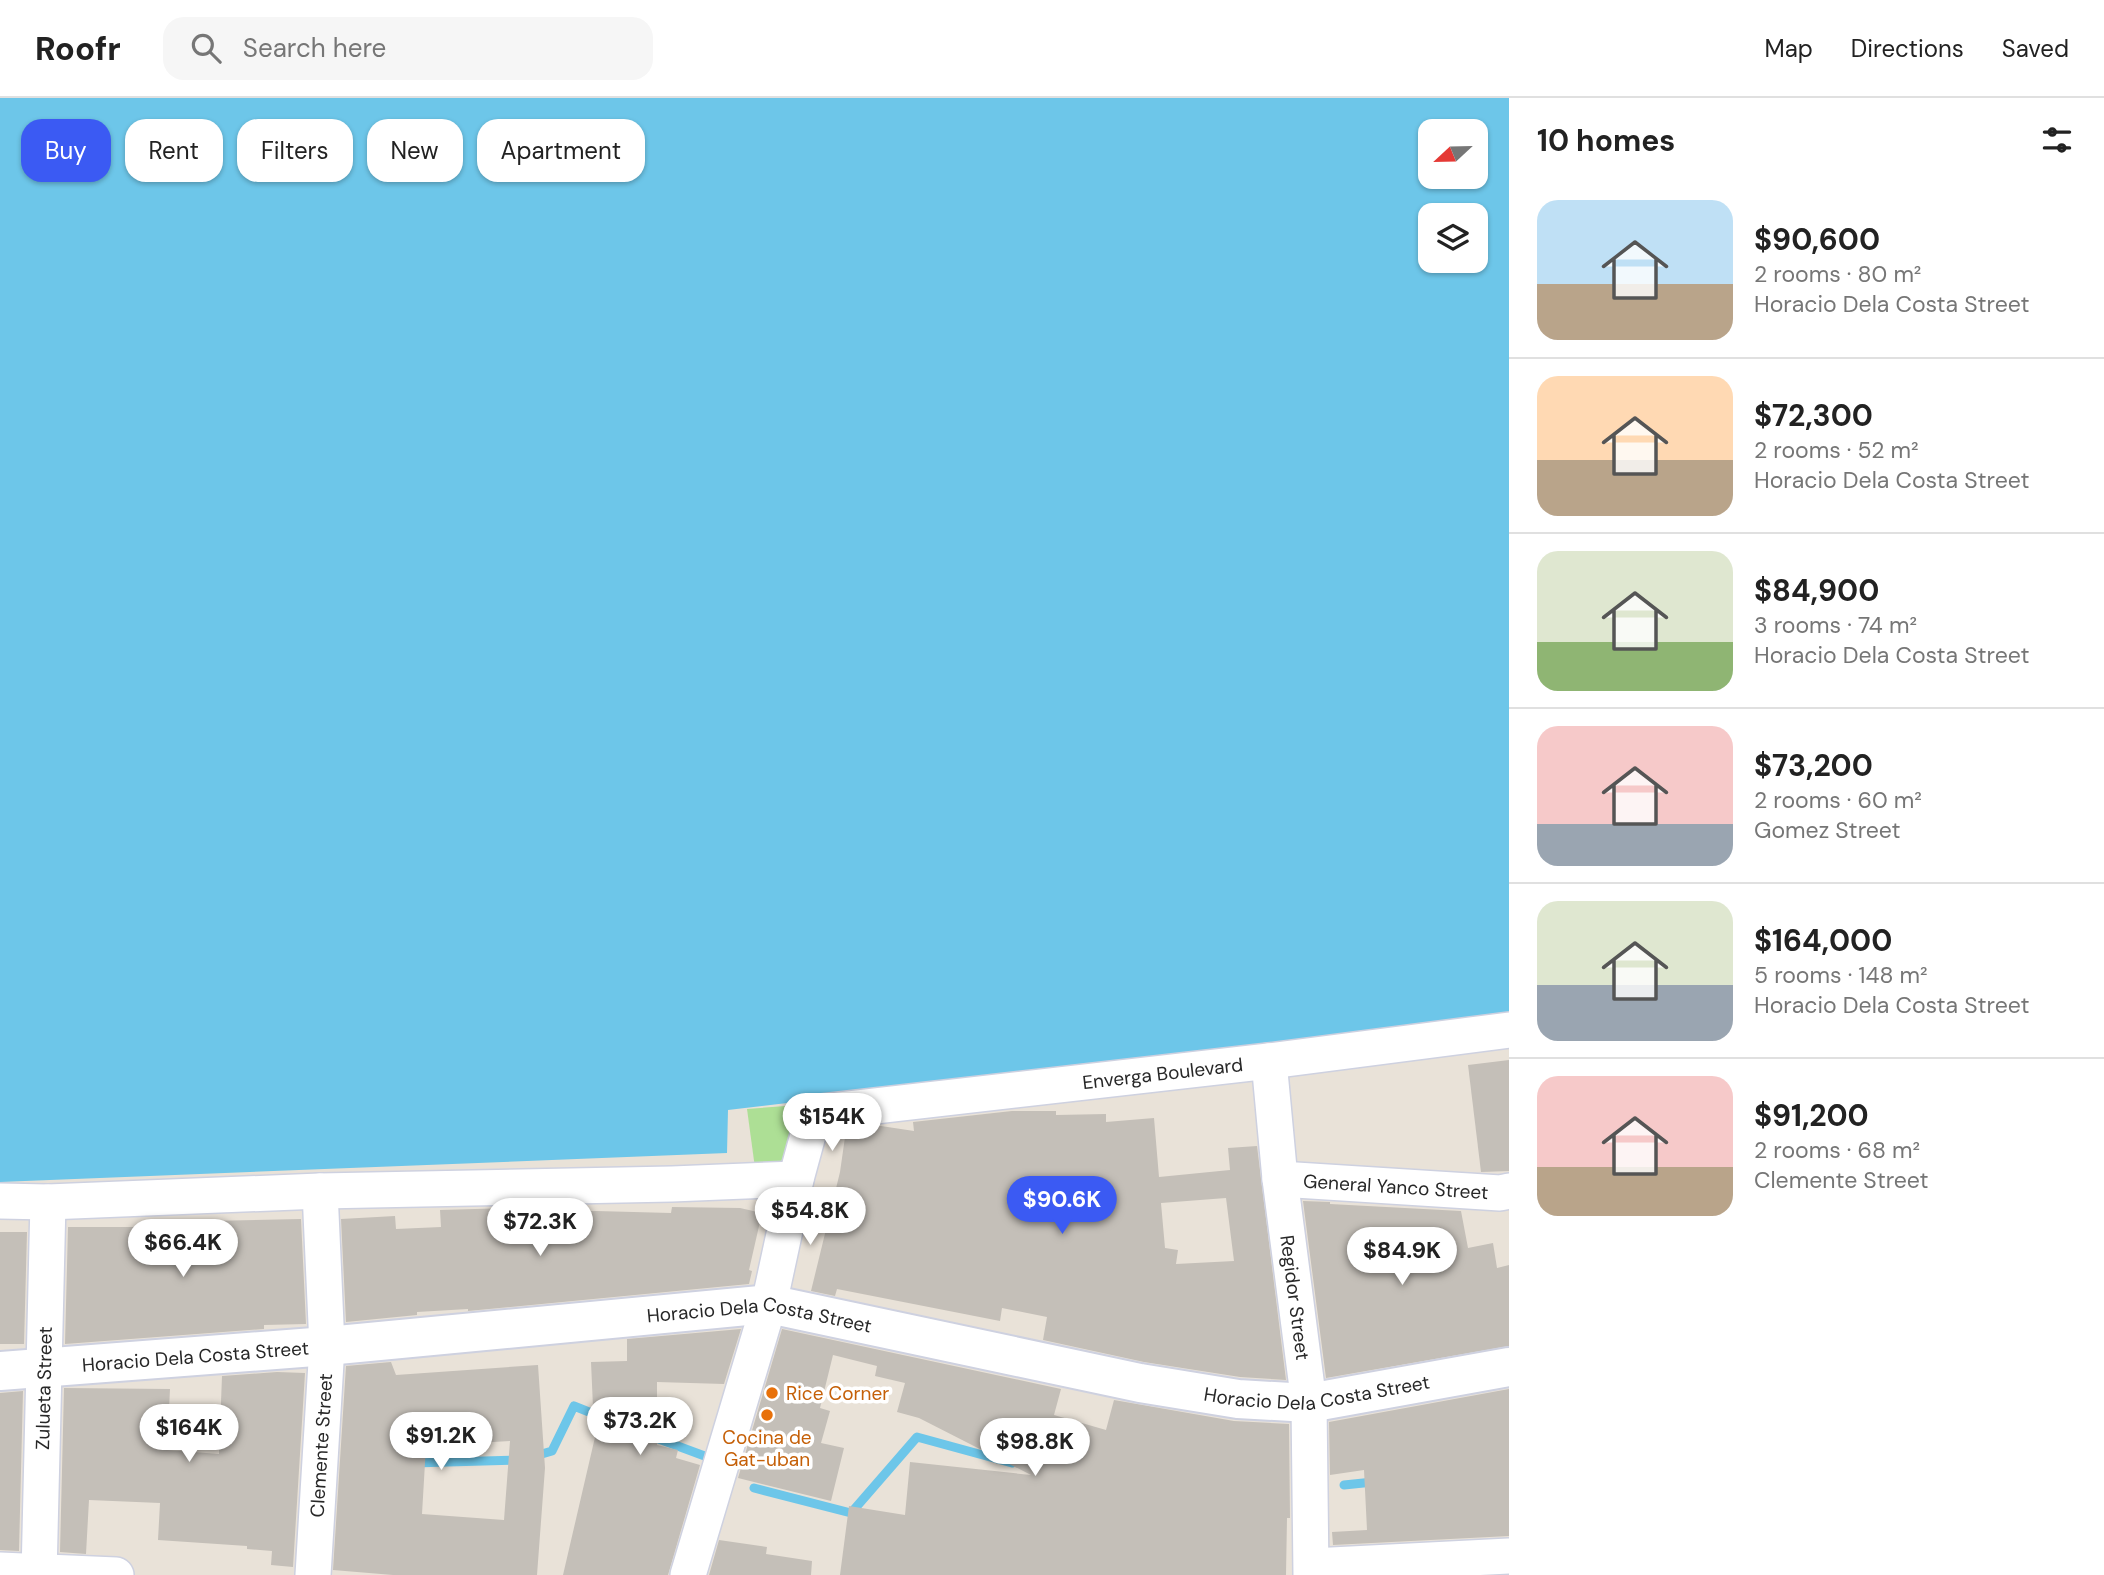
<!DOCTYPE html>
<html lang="en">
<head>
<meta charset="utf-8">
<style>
  :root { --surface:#fff; --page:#f6f6f6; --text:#222; --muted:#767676; --line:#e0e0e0; --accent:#3b5af3 }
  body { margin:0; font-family:"DM Sans",sans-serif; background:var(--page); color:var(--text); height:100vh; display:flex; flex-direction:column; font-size:26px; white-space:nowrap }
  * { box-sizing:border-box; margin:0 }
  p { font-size:23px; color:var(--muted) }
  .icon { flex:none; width:38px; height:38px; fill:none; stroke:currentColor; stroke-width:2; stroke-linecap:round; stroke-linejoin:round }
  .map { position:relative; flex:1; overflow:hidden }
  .side { display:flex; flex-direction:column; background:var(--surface); width:595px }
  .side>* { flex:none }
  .top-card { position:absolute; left:21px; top:21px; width:665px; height:63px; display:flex; gap:14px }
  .needle { width:46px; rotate:248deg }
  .tools { position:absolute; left:1418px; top:21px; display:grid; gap:14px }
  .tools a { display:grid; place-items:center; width:70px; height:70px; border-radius:14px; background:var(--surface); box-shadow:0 2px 5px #0004; font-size:35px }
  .price { position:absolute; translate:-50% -60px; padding:0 16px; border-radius:24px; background:#fff; color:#222; font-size:23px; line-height:46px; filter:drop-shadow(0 2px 4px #0008) }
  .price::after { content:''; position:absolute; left:50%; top:42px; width:21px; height:16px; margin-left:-10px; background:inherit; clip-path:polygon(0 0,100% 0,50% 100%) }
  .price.current { background:var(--accent); color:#fff }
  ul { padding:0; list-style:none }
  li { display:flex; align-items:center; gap:21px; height:175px; padding:0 28px }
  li+li { border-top:2px solid var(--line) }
  li span { display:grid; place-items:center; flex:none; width:196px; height:140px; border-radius:21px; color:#555 }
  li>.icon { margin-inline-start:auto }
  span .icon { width:84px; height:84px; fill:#fffc; stroke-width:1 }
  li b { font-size:30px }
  h2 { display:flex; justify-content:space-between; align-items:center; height:84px; padding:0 28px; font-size:30px }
  .tag { padding:0 24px; border-radius:21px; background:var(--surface); box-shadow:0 2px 5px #0004; font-size:24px; line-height:63px }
  .tag.current { background:var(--accent); color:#fff }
  header { display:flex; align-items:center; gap:42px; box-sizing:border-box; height:98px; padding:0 35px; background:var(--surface); border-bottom:2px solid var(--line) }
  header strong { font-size:33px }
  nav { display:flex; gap:38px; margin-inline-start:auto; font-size:24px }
  .search { width:490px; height:63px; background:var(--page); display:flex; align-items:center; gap:18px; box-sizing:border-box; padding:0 24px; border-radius:21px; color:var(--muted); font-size:26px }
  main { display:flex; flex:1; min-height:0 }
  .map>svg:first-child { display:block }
  .green { fill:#addf95 }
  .water { fill:#6dc6e9; fill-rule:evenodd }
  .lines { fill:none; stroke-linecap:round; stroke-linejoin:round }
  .stream { stroke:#6dc6e9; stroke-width:9 }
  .building { fill:#c4bfb8; fill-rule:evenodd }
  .street-casing { stroke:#ced1e0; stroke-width:38 }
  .secondary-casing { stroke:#ced1e0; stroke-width:42 }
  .street { stroke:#fff; stroke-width:35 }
  .secondary { stroke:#fff; stroke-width:38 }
  .food-dot { fill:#e8710a; stroke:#fff; stroke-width:2.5 }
  .labels { text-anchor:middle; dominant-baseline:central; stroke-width:7; stroke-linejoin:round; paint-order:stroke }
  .street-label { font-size:19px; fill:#272727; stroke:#fff }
  .food-label { font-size:19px; fill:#c56008; stroke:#fff; text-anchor:start }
</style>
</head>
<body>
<header>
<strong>Roofr</strong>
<div class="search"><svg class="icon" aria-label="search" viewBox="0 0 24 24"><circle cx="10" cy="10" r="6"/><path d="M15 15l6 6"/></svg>Search here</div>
<nav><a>Map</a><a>Directions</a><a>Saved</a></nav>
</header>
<main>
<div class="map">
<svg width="1509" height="1477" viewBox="0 0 1509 1477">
  <rect width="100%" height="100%" fill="#e9e2d8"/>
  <path class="green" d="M 812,1006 L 795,1068 L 755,1070 L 747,1011 Z"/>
  <path class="water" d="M 0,0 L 1509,0 L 1509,919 L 728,1012 L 727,1055 L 0,1084 ZM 1430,33 L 1475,33 L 1475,79 L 1430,79 ZM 1430,117 L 1475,117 L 1475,163 L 1430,163 Z"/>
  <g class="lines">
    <g class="stream">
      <path d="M 648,1337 L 710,1360"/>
      <path d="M 157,1348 L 205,1339 L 230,1343"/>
      <path d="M 535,1358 L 552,1353 L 574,1308 L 609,1322"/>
      <path d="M 413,1365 L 518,1362"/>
      <path d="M 1344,1387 L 1373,1384"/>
      <path d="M 754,1390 L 851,1415 L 917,1339 L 1012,1365"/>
    </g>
  </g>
  <g class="building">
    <path d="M 1509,962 L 1509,1073 L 1481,1074 L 1468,967 Z"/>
    <path d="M 1012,1013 L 1056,1013 L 1056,1017 L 1106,1016 L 1106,1024 L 1154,1020 L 1159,1079 L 1230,1072 L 1228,1050 L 1257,1048 L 1286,1282 L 1240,1279 L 1144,1264 L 1043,1242 L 1047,1219 L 1002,1210 L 1000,1223 L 837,1191 L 835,1198 L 811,1193 L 840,1074 L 846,1032 L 881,1028 L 914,1033 L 913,1024 ZM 1226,1100 L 1234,1163 L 1176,1166 L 1178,1152 L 1165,1150 L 1161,1105 Z"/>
    <path d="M 1303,1103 L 1330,1104 L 1330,1106 L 1461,1113 L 1468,1150 L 1493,1145 L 1497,1170 L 1509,1167 L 1509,1248 L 1326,1280 Z"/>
    <path d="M 542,1109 L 542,1115 L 596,1113 L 671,1115 L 672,1109 L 740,1110 L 762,1115 L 749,1172 L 752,1173 L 749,1186 L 468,1213 L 468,1211 L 417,1214 L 417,1217 L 346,1224 L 341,1121 L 395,1118 L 396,1131 L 441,1129 L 440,1112 Z"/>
    <path d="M 301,1121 L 306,1226 L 264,1227 L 264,1231 L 65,1246 L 68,1129 L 149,1129 L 149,1126 L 208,1126 L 208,1123 Z"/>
    <path d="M 0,1134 L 27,1134 L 24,1246 L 0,1246 Z"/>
    <path d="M 741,1231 L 724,1286 L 657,1284 L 657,1347 L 678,1352 L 676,1360 L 700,1367 L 668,1477 L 563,1477 L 602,1309 L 593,1309 L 591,1264 L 627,1263 L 627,1241 Z"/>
    <path d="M 782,1231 L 1061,1291 L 1054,1317 L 1106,1332 L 1114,1302 L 1234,1323 L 1289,1326 L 1290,1420 L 1287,1420 L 1286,1477 L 840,1477 L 849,1408 L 905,1417 L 910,1364 L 1031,1377 L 919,1320 L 897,1314 L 905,1285 L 875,1278 L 877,1268 L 833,1257 L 820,1310 L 830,1313 L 821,1345 L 844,1350 L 831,1403 L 738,1380 Z"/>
    <path d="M 391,1264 L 396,1277 L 538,1267 L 545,1370 L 537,1477 L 393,1477 L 333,1472 L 346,1268 ZM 510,1343 L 504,1422 L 422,1416 L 426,1348 Z"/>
    <path d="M 277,1274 L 305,1275 L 293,1469 L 271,1467 L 272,1453 L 247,1451 L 247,1448 L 158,1442 L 160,1405 L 89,1402 L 86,1456 L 60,1454 L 64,1290 L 170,1291 L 167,1352 L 219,1356 L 222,1278 Z"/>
    <path d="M 1509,1291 L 1509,1438 L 1333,1447 L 1332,1434 L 1367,1432 L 1364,1372 L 1330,1377 L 1329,1324 Z"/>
    <path d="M 23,1293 L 19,1453 L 0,1452 L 0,1295 Z"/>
    <path d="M 719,1442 L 767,1449 L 766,1456 L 812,1463 L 811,1477 L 709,1477 Z"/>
  </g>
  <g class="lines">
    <defs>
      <g id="street">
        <path id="s1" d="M 1269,963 L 1280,1081 L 1309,1305 L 1311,1477"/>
        <path id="s2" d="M 1280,1081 L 1500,1095 L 1509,1093"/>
        <path d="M 0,1103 L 48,1104 L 320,1093 L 672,1086 L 796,1081"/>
        <path d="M 1312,1468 L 1509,1458"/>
        <path d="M 0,1472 L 116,1477"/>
        <path id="s3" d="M 39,1477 L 48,1104"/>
        <path id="s4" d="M 313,1477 L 327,1248 L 320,1093"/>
        <path id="s5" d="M 688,1477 L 769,1206 L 796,1081 L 814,1015 L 1269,963 L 1509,932"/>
      </g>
      <g id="secondary">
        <path id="s6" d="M 0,1273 L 327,1248 L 769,1206 L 1140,1285 L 1238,1301 L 1309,1305 L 1509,1269"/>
      </g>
    </defs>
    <use href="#street" class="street-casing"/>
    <use href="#secondary" class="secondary-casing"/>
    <use href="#street" class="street"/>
    <use href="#secondary" class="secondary"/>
  </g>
  <g class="food-dot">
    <circle cx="772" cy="1295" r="7"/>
    <circle cx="767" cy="1317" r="7"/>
  </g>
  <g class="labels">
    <g class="street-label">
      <text stroke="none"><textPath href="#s5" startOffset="830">Enverga Boulevard</textPath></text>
      <text stroke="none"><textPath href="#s2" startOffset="116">General Yanco Street</textPath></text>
      <text stroke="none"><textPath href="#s1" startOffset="238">Regidor Street</textPath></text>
      <text stroke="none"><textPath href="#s6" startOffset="763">Horacio Dela Costa Street</textPath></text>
      <text stroke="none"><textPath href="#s6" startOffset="196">Horacio Dela Costa Street</textPath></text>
      <text stroke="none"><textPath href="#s6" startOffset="1330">Horacio Dela Costa Street</textPath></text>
      <text stroke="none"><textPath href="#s3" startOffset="187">Zulueta Street</textPath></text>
      <text stroke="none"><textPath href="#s4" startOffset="130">Clemente Street</textPath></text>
    </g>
    <g class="food-label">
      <text x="786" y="1295">Rice Corner</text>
      <text x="767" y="1339" text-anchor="middle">Cocina de<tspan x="767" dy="22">Gat-uban</tspan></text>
    </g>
  </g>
</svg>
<div class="tools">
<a><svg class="needle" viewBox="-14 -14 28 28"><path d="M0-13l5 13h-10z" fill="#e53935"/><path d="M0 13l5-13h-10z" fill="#767676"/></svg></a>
<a><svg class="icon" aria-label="layers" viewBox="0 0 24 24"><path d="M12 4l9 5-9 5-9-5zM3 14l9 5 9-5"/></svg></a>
</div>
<b class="price" style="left:832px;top:1055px">$154K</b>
<b class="price current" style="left:1062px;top:1138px">$90.6K</b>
<b class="price" style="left:810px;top:1149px">$54.8K</b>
<b class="price" style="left:540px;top:1160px">$72.3K</b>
<b class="price" style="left:183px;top:1181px">$66.4K</b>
<b class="price" style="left:1402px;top:1189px">$84.9K</b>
<b class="price" style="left:640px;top:1359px">$73.2K</b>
<b class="price" style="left:189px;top:1366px">$164K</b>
<b class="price" style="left:441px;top:1374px">$91.2K</b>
<b class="price" style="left:1035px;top:1380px">$98.8K</b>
<div class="top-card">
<a class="tag current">Buy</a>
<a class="tag">Rent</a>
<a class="tag">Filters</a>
<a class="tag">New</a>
<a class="tag">Apartment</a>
</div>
</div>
<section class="side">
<h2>10 homes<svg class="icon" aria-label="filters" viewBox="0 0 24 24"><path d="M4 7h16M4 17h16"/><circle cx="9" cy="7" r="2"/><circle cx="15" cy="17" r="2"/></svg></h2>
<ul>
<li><span style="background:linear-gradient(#bfe0f5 60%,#b9a48a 0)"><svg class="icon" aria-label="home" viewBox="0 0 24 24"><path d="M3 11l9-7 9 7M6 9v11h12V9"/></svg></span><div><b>$90,600</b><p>2 rooms · 80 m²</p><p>Horacio Dela Costa Street</p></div></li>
<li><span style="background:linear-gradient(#ffd9b3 60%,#b9a48a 0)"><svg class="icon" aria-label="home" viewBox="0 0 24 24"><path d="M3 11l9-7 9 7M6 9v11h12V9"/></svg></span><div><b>$72,300</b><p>2 rooms · 52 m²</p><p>Horacio Dela Costa Street</p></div></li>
<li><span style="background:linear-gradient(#dfe7d0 65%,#8fb573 0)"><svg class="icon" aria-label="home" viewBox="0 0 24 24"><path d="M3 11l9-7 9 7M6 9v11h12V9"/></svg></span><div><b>$84,900</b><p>3 rooms · 74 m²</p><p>Horacio Dela Costa Street</p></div></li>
<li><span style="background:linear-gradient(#f6c9c9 70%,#9aa5b1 0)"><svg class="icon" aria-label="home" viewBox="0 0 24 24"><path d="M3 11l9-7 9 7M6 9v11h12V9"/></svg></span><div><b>$73,200</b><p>2 rooms · 60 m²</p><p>Gomez Street</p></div></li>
<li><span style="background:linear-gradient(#dfe7d0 60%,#9aa5b1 0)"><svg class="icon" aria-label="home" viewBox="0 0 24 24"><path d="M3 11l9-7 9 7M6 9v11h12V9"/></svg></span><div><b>$164,000</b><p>5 rooms · 148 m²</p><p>Horacio Dela Costa Street</p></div></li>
<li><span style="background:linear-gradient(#f6c9c9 65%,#b9a48a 0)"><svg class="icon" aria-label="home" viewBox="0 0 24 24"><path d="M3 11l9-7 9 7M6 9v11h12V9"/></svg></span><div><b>$91,200</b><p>2 rooms · 68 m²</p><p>Clemente Street</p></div></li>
</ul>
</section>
</main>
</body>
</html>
